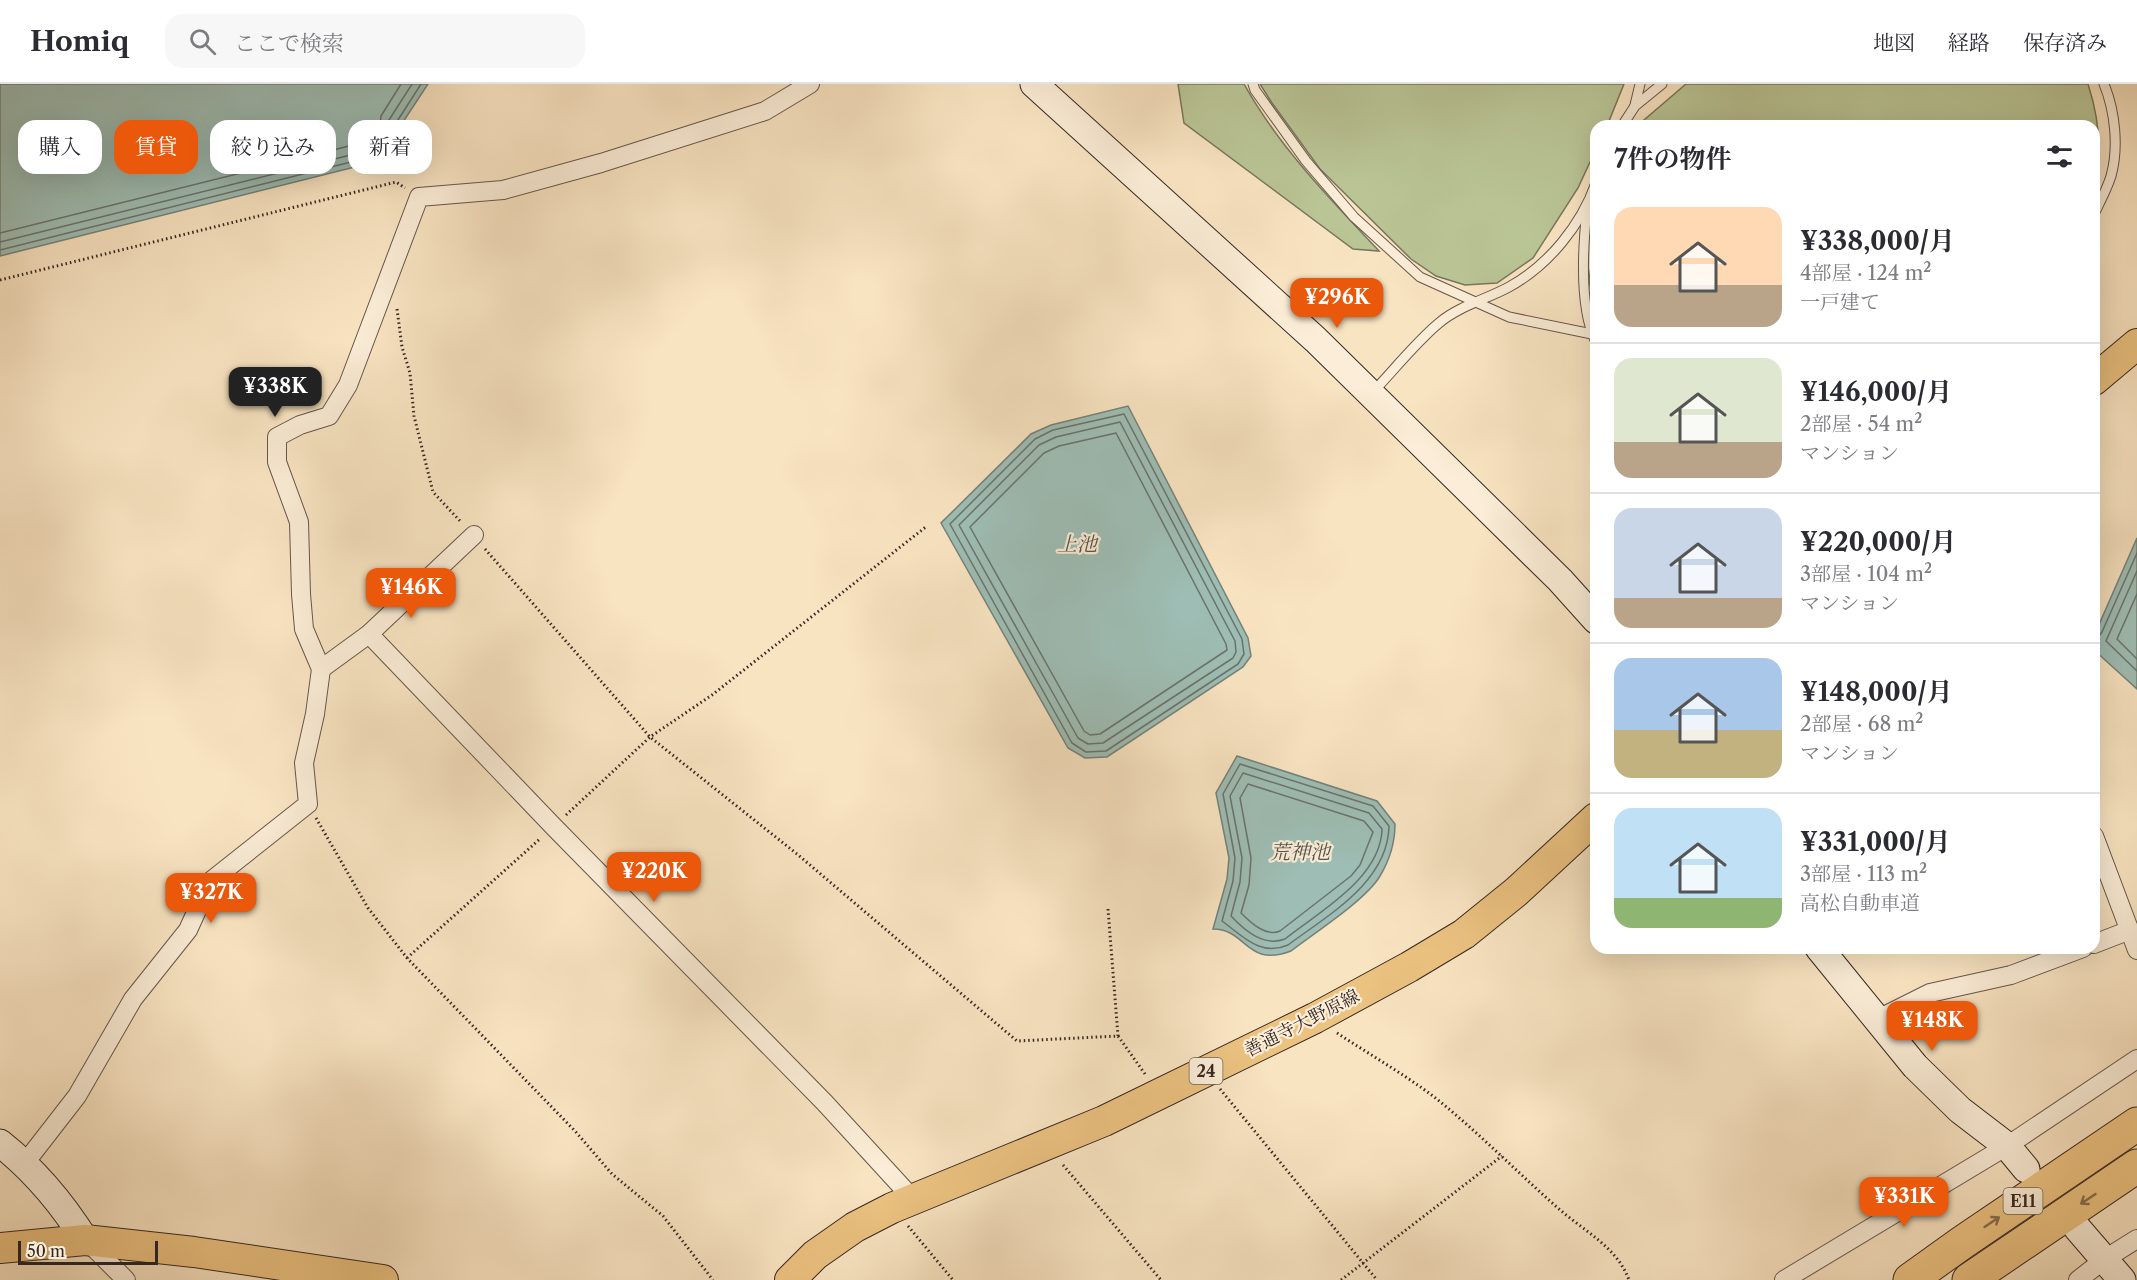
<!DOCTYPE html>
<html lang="ja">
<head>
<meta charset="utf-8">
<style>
  :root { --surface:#fff; --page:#f7f7f7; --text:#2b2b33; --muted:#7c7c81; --line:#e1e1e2; --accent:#ea580c }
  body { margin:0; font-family:"Libre Caslon Text","Noto Serif JP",serif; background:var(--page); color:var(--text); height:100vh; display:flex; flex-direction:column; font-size:22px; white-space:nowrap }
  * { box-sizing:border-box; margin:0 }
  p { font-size:20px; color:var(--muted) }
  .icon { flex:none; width:33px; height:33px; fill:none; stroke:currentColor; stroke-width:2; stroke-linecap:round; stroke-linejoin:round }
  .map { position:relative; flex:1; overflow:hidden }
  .side { position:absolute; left:1590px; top:36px; width:510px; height:834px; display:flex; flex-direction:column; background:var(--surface); border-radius:18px; box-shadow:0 6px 24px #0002 }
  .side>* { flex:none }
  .top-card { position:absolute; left:18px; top:36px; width:570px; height:54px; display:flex; gap:12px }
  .scale { position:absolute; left:18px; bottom:15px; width:140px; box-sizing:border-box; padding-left:6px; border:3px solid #352823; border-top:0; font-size:16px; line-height:21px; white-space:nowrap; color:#352823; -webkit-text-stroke:4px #fbedd7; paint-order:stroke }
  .price { position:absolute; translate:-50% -51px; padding:0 14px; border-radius:12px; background:var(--accent); color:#fff; font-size:20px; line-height:39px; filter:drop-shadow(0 2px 3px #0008) }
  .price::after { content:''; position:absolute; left:50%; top:36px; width:18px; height:14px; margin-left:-9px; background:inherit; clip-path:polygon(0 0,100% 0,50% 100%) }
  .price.selected { background:#222; color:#fff }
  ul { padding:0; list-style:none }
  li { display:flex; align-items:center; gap:18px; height:150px; padding:0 24px }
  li+li { border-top:2px solid var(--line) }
  li span { display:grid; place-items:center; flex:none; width:168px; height:120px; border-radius:18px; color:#555 }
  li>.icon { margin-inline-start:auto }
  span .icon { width:72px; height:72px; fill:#fffc; stroke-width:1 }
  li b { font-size:26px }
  h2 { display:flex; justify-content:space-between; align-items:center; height:72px; padding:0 24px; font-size:26px }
  .chip { padding:0 21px; border-radius:18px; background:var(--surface); box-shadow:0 6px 24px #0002; font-size:21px; line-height:54px }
  .chip.selected { background:var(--accent); color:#fff }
  header { display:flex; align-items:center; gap:36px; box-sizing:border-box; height:84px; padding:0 30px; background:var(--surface); border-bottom:2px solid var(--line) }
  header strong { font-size:28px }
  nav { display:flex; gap:33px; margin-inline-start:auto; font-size:21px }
  .search { width:420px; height:54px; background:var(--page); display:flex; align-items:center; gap:15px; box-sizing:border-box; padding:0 21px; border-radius:18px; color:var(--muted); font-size:22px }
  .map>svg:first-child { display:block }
  .green { fill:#bac596; stroke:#78765c; stroke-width:1.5 }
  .water { fill:#9ebeb5; stroke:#74827b; stroke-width:1.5 }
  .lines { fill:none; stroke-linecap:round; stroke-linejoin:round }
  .shore { stroke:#6a736c; stroke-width:1.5 }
  .lane-casing { stroke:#66574b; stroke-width:11 }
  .street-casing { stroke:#66574b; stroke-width:20 }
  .secondary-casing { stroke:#352823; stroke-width:29 }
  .primary-casing { stroke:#352823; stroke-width:32 }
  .highway-casing { stroke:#352823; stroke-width:35 }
  .path { stroke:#352823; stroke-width:3; stroke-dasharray:1.5 3; stroke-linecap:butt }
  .lane { stroke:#fbedd7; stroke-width:9 }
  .street { stroke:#fbedd7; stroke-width:18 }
  .secondary { stroke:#fbedd7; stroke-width:27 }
  .primary { stroke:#ecc281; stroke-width:30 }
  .highway { stroke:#ecc281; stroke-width:33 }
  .oneway { stroke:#876d4d }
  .labels { text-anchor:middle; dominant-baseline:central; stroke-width:4.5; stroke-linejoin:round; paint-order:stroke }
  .shield { fill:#fbedd7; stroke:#706359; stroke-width:1.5 }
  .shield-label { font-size:16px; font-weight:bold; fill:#352823 }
  .street-label { font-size:18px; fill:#352823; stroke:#fbedd7 }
  .water-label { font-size:20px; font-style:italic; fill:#54554f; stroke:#fbedd7 }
</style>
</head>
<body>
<header>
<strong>Homiq</strong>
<div class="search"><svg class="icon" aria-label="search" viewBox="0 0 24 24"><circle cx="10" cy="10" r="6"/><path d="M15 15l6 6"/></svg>ここで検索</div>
<nav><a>地図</a><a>経路</a><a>保存済み</a></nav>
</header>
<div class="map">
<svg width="2137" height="1196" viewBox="0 0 2137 1196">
  <rect width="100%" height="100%" fill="#f9e4c2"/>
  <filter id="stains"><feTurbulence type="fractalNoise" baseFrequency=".00333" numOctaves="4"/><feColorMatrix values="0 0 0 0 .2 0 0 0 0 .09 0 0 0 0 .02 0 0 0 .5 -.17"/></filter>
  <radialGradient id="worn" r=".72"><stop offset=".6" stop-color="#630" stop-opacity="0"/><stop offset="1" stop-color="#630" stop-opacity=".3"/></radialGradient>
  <g class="green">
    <path d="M 1178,0 L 1244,0 C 1279,63 1330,115 1379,167 L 1353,165 L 1184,39 Z"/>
    <path d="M 1260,0 L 1624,0 L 1607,42 L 1596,42 L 1596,65 L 1578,104 L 1533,174 L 1497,199 L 1465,201 L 1436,192 L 1411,175 L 1320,85 L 1272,19 Z"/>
    <path d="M 1686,0 L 2088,0 C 2099,34 2103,68 2094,103 L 2094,42 L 1637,42 Z"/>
    <path d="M 1596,150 L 1596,234 L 1589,196 Z"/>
  </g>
  <g class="water">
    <path d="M 0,0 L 428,0 L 401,41 L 403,71 L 0,172 Z"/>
    <path d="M 1128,322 L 1248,554 L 1251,572 L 1243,583 L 1107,673 L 1085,674 L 1068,664 L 941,439 L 1031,350 L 1051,341 Z"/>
    <path d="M 2137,454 L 2137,605 L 2094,566 L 2094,552 Z"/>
    <path d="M 1237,672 L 1377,717 L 1395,740 C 1395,758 1389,777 1380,792 C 1366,816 1314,849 1291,867 C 1246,884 1247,845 1213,845 L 1227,795 L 1229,774 L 1216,709 Z"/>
  </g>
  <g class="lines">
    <g class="shore">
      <path d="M 0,149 L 377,55 L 379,52 L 381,32 L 401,0"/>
      <path d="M 0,158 L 387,62 L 389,59 L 389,36 L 412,0"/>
      <path d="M 0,166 L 395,67 L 397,65 L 396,39 L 421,0"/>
      <path d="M 1124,330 L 1242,555 L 1244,570 L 1238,580 L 1106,667 L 1086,668 L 1072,659 L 950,440 L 1035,355 L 1053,346 Z"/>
      <path d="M 1120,338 L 1235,557 L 1236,568 L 1233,574 L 1103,659 L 1088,660 L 1078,654 L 959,441 L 1039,361 L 1056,353 Z"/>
      <path d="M 1116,349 L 1226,560 L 1227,566 L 1100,650 L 1090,651 L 1084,647 L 970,443 L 1044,369 L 1059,362 Z"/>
      <path d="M 2137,487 L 2106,557 L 2137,587"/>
      <path d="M 2137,510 L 2117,555 L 2137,575"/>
      <path d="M 2094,552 L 2099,552 L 2102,548 L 2137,469"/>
      <path d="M 1240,680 L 1373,722 L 1389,742 C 1388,798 1328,831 1288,861 C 1260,873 1243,852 1222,837 L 1233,797 L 1235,774 L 1223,710 Z"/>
      <path d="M 1243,689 L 1369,729 L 1382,745 C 1381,794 1319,828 1285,855 C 1264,863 1245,847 1231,832 L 1240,798 L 1242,774 L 1230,712 Z"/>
      <path d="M 1248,700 L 1364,737 L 1373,748 L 1360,781 L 1351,792 L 1280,847 C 1266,853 1251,839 1241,829 L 1249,801 L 1251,774 L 1240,714 Z"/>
    </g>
    <defs>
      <g id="lane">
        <path d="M 1253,0 L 1255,6 L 1306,77 L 1354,133 L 1420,193 L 1509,233 L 1592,250"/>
        <path d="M 1635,21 L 1640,0"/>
        <path d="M 1622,42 L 1635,22 L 1662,0"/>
        <path d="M 1587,125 C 1583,162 1579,224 1596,258"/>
        <path d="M 2094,130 C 2100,118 2107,105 2111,92 C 2119,63 2115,27 2104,0"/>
        <path d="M 1372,309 C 1393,287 1417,257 1439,239 C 1459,222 1487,215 1509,203 C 1549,181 1581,141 1596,99"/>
      </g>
      <g id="street">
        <path d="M 369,550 L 553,742 L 825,1019 L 913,1115"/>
        <path d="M 321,585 L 369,550 L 474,451"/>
        <path d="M 2094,752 L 2137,866"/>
        <path d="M 2094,860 L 2130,846"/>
        <path d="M 1878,935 L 1930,909 L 2011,891 L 2083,864"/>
        <path d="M 25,1079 L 77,1012 L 133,915 L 188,846 L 203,813 L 207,800 L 308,720 L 304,679 L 315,630 L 321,585 L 304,545 L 301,510 L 299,438 L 277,378 L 277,353 L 300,341 L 329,332 L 348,301 L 419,113 L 503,106 L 601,79 L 765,27 L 810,0"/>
        <path d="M 87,1157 L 126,1196"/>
        <path d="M 1784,1196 L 2007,1062 L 2137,975"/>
        <path d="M 2078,1196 L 2105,1175 L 2137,1155"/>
      </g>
      <g id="secondary">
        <path d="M 1034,0 L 1316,256 L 1560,496 L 1596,536"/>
        <path d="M 1819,864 L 1915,982 L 1960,1026 L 2007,1062 L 2026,1085"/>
        <path d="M 0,1059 C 34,1086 62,1119 85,1156"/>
        <path d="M 2078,1145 L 2122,1196"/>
      </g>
      <g id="primary">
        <path d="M 2094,296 L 2137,260"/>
        <path d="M 0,1164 L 85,1156 L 194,1168 L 383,1196"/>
        <path d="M 790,1196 L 815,1171 L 855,1143 L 892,1124 L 1104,1037 L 1315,934 L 1409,883 L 1464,850 L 1516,808 L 1596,734"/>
      </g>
      <g id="highway">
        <path d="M 1910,1196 L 1963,1158 L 2137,1040"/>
        <path d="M 1969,1196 L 2137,1082"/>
      </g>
    </defs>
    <use href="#lane" class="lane-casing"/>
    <use href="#street" class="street-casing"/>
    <use href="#secondary" class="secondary-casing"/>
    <use href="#primary" class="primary-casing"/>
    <use href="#highway" class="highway-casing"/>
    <g class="path">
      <path d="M 0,196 L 396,98 L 405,104"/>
      <path d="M 397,225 L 402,263 L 410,289 L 414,332 L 433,408 L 461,438"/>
      <path d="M 485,465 L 650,653 L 797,770 L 1017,957 L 1118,952 L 1145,990"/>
      <path d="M 566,731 L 650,653 L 712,611 L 927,442"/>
      <path d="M 316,734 L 368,824 L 407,874 L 575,1047 L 612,1090 L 663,1132 L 713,1196"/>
      <path d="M 1108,825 L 1118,952"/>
      <path d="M 407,874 L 541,754"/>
      <path d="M 1337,949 C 1369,970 1402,989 1433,1012 C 1477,1047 1517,1088 1559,1125 C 1584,1147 1617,1163 1629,1196"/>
      <path d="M 1220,1005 L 1377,1196"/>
      <path d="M 1063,1081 L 1161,1196"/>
      <path d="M 908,1142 L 953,1196"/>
      <path d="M 1341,1196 L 1502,1072"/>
    </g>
    <use href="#lane" class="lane"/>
    <use href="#street" class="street"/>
    <use href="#secondary" class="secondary"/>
    <use href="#primary" class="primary"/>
    <use href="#highway" class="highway"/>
  </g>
  <defs><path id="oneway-shaft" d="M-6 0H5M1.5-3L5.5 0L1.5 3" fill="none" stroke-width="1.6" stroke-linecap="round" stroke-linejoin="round" transform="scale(1.5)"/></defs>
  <g class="oneway">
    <use href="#oneway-shaft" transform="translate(2088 1115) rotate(146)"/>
    <use href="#oneway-shaft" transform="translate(1992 1138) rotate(-34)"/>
  </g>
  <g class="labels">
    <g class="shield">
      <rect x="1189.5" y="974" width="33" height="26" rx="4.5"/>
      <rect x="2003.5" y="1104" width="39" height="26" rx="4.5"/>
    </g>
    <g class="shield-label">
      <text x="1206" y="987">24</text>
      <text x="2023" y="1117">E11</text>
    </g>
    <g class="street-label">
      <text transform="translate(1302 939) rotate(-27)">善通寺大野原線</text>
    </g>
    <g class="water-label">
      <text x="1077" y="460">上池</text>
      <text x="1300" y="768">荒神池</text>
    </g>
  </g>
  <rect width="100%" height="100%" filter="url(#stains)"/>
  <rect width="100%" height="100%" fill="url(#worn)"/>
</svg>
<div class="scale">50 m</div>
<b class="price" style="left:1337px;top:245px">¥296K</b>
<b class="price selected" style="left:275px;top:334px">¥338K</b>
<b class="price" style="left:411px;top:535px">¥146K</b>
<b class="price" style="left:654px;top:819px">¥220K</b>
<b class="price" style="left:211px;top:840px">¥327K</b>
<b class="price" style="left:1932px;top:968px">¥148K</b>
<b class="price" style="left:1904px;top:1144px">¥331K</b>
<div class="top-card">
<a class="chip">購入</a>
<a class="chip selected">賃貸</a>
<a class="chip">絞り込み</a>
<a class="chip">新着</a>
</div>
<section class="side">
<h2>7件の物件<svg class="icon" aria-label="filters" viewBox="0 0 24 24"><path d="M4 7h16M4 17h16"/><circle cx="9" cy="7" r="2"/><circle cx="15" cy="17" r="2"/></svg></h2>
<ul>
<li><span style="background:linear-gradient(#ffd9b3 65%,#b9a48a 0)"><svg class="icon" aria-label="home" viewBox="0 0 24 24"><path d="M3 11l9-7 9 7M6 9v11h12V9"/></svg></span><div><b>¥338,000/月</b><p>4部屋 · 124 m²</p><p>一戸建て</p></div></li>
<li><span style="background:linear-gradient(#dfe7d0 70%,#b9a48a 0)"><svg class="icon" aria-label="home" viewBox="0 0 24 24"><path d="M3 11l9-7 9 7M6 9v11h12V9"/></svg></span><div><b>¥146,000/月</b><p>2部屋 · 54 m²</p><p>マンション</p></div></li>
<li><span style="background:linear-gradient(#c9d6e8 75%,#b9a48a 0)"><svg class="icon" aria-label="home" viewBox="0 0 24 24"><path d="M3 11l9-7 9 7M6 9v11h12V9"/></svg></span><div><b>¥220,000/月</b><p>3部屋 · 104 m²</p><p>マンション</p></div></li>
<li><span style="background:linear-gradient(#a9c7e8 60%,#c2b280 0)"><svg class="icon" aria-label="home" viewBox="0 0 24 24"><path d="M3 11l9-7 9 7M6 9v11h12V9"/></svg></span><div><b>¥148,000/月</b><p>2部屋 · 68 m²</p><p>マンション</p></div></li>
<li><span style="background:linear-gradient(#bfe0f5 75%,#8fb573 0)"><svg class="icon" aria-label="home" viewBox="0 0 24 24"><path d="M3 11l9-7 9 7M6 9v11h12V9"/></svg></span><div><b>¥331,000/月</b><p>3部屋 · 113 m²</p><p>高松自動車道</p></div></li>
</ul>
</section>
</div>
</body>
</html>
